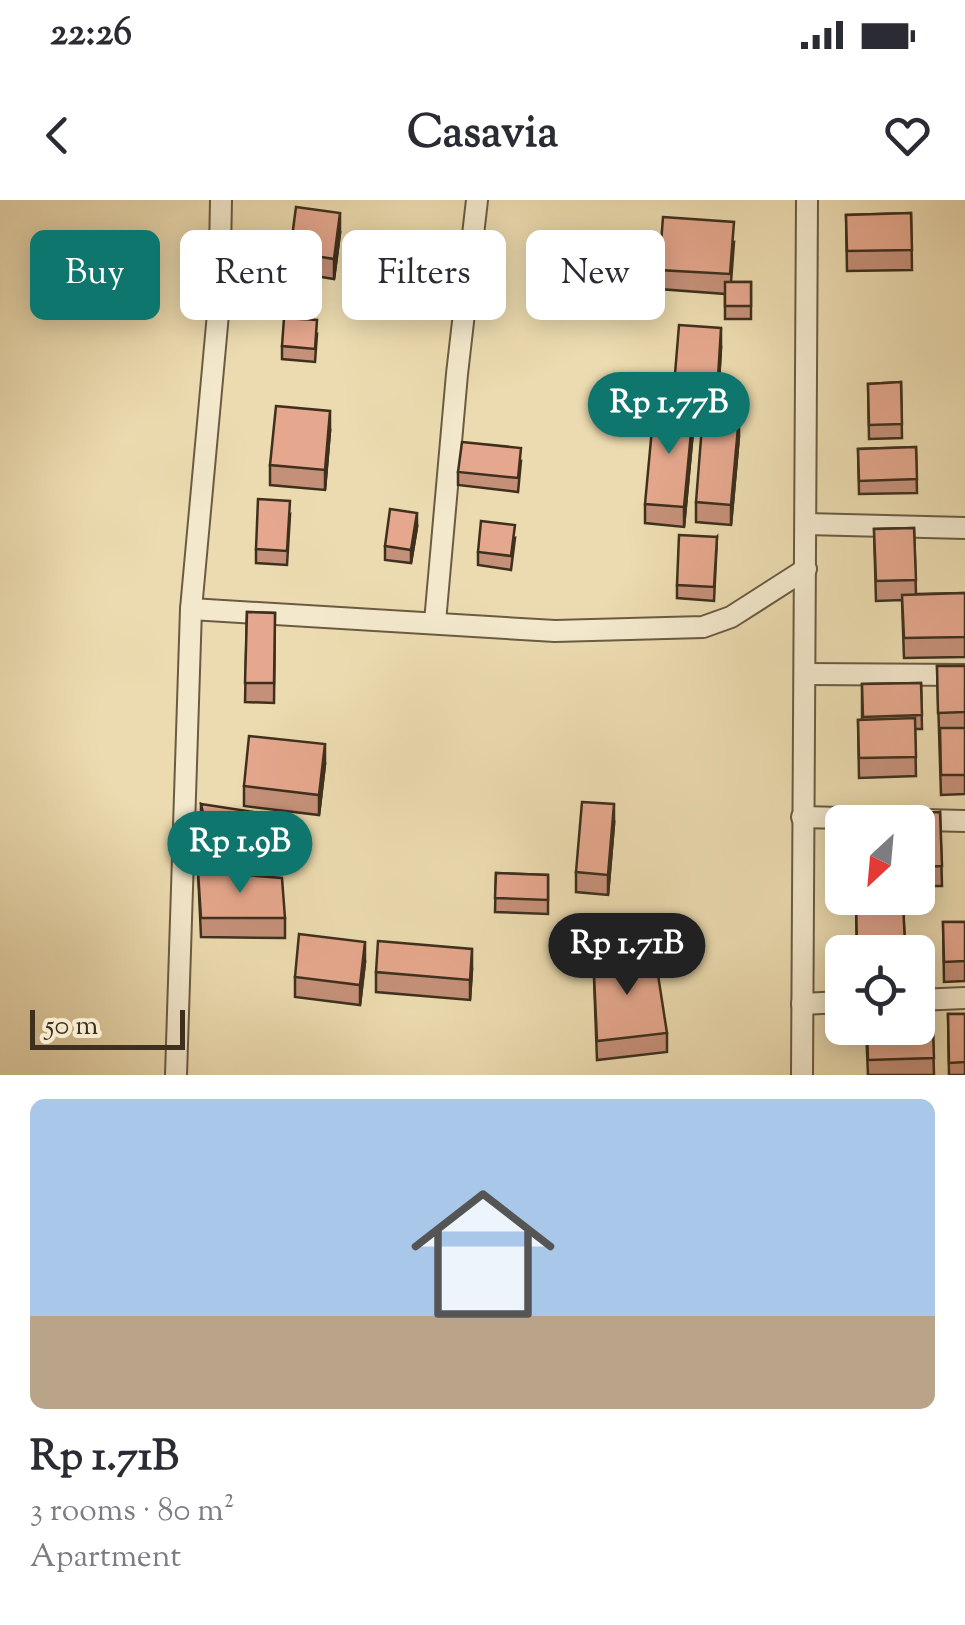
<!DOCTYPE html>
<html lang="en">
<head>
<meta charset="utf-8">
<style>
  :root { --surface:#fff; --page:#f2f2f3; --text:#2b2b33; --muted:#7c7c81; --line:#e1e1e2; --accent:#0f766e }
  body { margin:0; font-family:"Sorts Mill Goudy",serif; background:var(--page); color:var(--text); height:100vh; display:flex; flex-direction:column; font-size:38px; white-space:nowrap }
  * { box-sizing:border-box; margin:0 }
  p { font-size:32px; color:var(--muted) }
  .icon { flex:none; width:55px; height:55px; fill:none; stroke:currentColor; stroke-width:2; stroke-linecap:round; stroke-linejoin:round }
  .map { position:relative; height:875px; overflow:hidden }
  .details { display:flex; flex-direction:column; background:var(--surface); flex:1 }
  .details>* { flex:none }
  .top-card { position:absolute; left:30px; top:30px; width:905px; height:90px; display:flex; gap:20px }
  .needle { width:65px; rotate:206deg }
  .tools { position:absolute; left:825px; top:605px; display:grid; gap:20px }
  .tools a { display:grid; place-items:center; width:110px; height:110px; border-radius:15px; background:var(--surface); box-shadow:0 5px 25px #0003; font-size:50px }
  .scale { position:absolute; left:30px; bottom:25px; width:155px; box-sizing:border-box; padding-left:10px; border:5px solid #3e301d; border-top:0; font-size:28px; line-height:35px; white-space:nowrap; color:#3e301d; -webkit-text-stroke:8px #f3e8cc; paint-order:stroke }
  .price { position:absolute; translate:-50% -85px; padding:0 22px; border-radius:35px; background:var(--accent); color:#fff; font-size:32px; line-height:65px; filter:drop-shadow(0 2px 5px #0008) }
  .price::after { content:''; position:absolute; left:50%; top:60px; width:30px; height:22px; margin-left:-15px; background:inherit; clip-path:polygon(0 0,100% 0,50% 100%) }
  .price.selected { background:#222; color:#fff }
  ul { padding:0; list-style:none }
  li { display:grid; align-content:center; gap:20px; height:530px; padding:0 30px }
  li+li { border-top:2px solid var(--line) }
  li span { display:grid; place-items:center; height:310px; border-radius:15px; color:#555 }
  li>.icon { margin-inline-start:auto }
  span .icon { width:180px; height:180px; fill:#fffc; stroke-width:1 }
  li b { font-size:42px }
  .tag { padding:0 35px; border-radius:15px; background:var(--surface); box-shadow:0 5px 25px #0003; font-size:35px; line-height:90px }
  .tag.selected { background:var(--accent); color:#fff }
  .status { display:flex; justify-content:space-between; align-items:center; height:70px; padding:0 50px; background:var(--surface); direction:ltr }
  .status svg { height:28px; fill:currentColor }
  header { display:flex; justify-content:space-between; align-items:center; height:130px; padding:0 30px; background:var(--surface); font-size:45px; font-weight:700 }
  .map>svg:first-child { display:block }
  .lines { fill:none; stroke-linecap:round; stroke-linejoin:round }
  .minor-casing { stroke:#6a5b42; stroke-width:24 }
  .minor { stroke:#f3e8cc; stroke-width:20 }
  .wall { fill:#c59079; stroke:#3e301d; stroke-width:2.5 }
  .shaded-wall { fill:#a07563; stroke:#3e301d; stroke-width:2.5 }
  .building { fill:#e5a78d; stroke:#3e301d; stroke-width:2.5 }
</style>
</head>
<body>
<div class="status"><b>22:26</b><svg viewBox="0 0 49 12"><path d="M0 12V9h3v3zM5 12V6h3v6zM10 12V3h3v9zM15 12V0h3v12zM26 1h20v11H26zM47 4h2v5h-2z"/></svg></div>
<header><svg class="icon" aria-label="back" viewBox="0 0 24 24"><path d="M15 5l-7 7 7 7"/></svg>Casavia<svg class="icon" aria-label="heart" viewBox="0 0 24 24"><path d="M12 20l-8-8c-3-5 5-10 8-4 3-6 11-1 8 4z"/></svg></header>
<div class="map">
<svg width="965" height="875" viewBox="0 0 965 875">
  <rect width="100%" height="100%" fill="#ecdbb0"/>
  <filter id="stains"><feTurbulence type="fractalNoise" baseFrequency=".002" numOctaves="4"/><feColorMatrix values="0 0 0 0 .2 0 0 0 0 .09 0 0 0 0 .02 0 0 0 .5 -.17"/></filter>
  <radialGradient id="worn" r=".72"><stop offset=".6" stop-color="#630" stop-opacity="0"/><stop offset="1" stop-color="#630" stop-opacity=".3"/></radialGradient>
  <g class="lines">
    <defs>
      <g id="minor">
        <path d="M 806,324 L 965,328"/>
        <path d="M 191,409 L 555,431 L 703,427 L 731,417 L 806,369"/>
        <path d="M 435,422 L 457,174 L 477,0"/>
        <path d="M 806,474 L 965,475"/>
        <path d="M 802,617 L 965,621"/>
        <path d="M 918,800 L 965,798"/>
        <path d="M 802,804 L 842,802"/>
        <path d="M 176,875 L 191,409 L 219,103 L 221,0"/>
        <path d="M 802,875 L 807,0"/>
      </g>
    </defs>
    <use href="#minor" class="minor-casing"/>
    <use href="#minor" class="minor"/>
  </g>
  <g class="wall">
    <path d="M 911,13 L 912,70 L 847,71 L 846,15 Z"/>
    <path d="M 340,33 L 334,79 L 290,72 L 290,52 Z"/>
    <path d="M 734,42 L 731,82 L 751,82 L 751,119 L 725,119 L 725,94 L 659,89 L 659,70 Z"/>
    <path d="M 317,134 L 315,162 L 282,159 L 282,146 Z"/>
    <path d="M 721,148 L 718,198 L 675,194 L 675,174 Z"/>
    <path d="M 901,182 L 902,238 L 869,239 L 868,184 Z"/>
    <path d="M 330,231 L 325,290 L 270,285 L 270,265 Z"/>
    <path d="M 693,231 L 684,327 L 645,323 L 645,304 Z"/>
    <path d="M 739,236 L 731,325 L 696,322 L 696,302 Z"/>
    <path d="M 916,247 L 917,293 L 859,294 L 858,249 Z"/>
    <path d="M 521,261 L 518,292 L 458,285 L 458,272 Z"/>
    <path d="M 290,315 L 287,365 L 256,363 L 256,349 Z"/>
    <path d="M 417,327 L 411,363 L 385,360 L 385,346 Z"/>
    <path d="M 914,328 L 916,394 L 965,393 L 965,457 L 904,458 L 902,400 L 876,401 L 874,329 Z"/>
    <path d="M 717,337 L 714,401 L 677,398 L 677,385 Z"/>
    <path d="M 515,338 L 511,370 L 478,365 L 478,352 Z"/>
    <path d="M 247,412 L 275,413 L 274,503 L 245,502 Z"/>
    <path d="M 937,466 L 965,466 L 965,594 L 941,595 Z"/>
    <path d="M 921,483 L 922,529 L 915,529 L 916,576 L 859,578 L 858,520 L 862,520 L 862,484 Z"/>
    <path d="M 325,564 L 319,615 L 244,606 L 244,586 Z"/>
    <path d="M 201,604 L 262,645 L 262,658 L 209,654 L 201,618 Z"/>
    <path d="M 940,612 L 942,686 L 918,686 L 918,622 Z"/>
    <path d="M 614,624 L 608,695 L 576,692 L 576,672 Z"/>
    <path d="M 198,671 L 285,718 L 285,738 L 201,737 Z"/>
    <path d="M 496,673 L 548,675 L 548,714 L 495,712 Z"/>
    <path d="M 903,702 L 905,752 L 857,752 L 856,703 Z"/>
    <path d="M 943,722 L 965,722 L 965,781 L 944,782 Z"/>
    <path d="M 593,751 L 667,833 L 667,852 L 597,860 Z"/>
    <path d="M 365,762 L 360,805 L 295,797 L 295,777 Z"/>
    <path d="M 472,769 L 470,800 L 376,792 L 376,772 Z"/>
    <path d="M 932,802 L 934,875 L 868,875 L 866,828 Z"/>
    <path d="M 948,814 L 965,814 L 965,875 L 949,875 Z"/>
  </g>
  <g class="shaded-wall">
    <path d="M 340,13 L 340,33 L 334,79 L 334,59 Z"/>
    <path d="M 721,128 L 721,148 L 718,198 L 718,178 Z"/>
    <path d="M 330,211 L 330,231 L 325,290 L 325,270 Z"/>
    <path d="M 693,211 L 693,231 L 684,327 L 684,307 Z"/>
    <path d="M 739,216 L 739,236 L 731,325 L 731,305 Z"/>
    <path d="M 417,313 L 417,327 L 411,363 L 411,350 Z"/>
    <path d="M 325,544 L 325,564 L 319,615 L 319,595 Z"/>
    <path d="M 614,604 L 614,624 L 608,695 L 608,675 Z"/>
    <path d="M 365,742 L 365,762 L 360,805 L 360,785 Z"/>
    <path d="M 472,749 L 472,769 L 470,800 L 470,780 Z"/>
  </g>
  <g class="building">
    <path d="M 296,7 L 340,13 L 334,59 L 290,52 Z"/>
    <path d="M 911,13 L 912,50 L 847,51 L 846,15 Z"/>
    <path d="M 663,17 L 734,22 L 730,74 L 659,70 Z"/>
    <rect x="725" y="82" width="26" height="24"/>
    <path d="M 284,118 L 317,120 L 315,149 L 282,146 Z"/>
    <path d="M 679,125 L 721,128 L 718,178 L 675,174 Z"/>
    <path d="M 901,182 L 902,224 L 869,225 L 868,184 Z"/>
    <path d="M 276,206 L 330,211 L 325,270 L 270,265 Z"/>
    <path d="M 654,207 L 693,211 L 684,307 L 645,304 Z"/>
    <path d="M 703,213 L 739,216 L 731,305 L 696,302 Z"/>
    <path d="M 462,242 L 521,248 L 518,278 L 458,272 Z"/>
    <path d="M 916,247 L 917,279 L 859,281 L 858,249 Z"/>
    <path d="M 258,299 L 290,301 L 287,351 L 256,349 Z"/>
    <path d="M 390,309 L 417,313 L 411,350 L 385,346 Z"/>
    <path d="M 481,321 L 515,325 L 511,356 L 478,352 Z"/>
    <path d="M 914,328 L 916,380 L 876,381 L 874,329 Z"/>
    <path d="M 679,335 L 717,337 L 714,387 L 677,385 Z"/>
    <path d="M 965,393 L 965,437 L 904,438 L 902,395 Z"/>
    <path d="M 247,412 L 275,413 L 274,483 L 245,483 Z"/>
    <path d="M 937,466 L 965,466 L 965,512 L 938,513 Z"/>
    <path d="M 921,483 L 922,515 L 863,517 L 862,484 Z"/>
    <path d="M 915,518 L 916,557 L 859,558 L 858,520 Z"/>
    <path d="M 940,528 L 965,528 L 965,575 L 941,575 Z"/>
    <path d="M 249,536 L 325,544 L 319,595 L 244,586 Z"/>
    <path d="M 582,602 L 614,604 L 608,675 L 576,672 Z"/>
    <path d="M 201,604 L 254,612 L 262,645 L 209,641 Z"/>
    <path d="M 940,612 L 942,666 L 918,667 L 918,622 L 880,622 L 880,614 Z"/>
    <path d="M 198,671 L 282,678 L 285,718 L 201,718 Z"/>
    <path d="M 496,673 L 548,675 L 548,700 L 495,698 Z"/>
    <path d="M 903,702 L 905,744 L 857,746 L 856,703 Z"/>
    <path d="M 943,722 L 965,722 L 965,761 L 944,762 Z"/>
    <path d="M 299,734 L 365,742 L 360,785 L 295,777 Z"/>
    <path d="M 378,741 L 472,749 L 470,780 L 376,772 Z"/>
    <path d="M 593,751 L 656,762 L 667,833 L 597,841 Z"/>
    <path d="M 918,802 L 932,802 L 934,858 L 868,860 L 867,828 L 918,828 Z"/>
    <path d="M 948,814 L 965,814 L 965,862 L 949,863 Z"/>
  </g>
  <rect width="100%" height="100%" filter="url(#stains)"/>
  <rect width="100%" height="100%" fill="url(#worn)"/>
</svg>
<div class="tools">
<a><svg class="needle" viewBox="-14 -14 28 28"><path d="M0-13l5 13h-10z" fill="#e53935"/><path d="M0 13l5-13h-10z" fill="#7c7c81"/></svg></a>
<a><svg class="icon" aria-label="locate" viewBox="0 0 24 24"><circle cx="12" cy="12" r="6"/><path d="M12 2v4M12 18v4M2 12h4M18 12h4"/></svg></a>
</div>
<div class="scale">50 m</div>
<b class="price" style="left:669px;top:257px">Rp 1.77B</b>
<b class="price" style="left:240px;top:696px">Rp 1.9B</b>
<b class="price selected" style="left:627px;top:798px">Rp 1.71B</b>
<div class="top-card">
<a class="tag selected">Buy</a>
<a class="tag">Rent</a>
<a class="tag">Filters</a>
<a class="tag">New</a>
</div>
</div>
<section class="details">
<ul>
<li><span style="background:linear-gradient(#a9c7e8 70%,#b9a48a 0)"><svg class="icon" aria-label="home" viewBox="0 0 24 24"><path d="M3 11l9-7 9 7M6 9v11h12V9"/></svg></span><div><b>Rp 1.71B</b><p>3 rooms · 80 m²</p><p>Apartment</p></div></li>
</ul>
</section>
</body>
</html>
